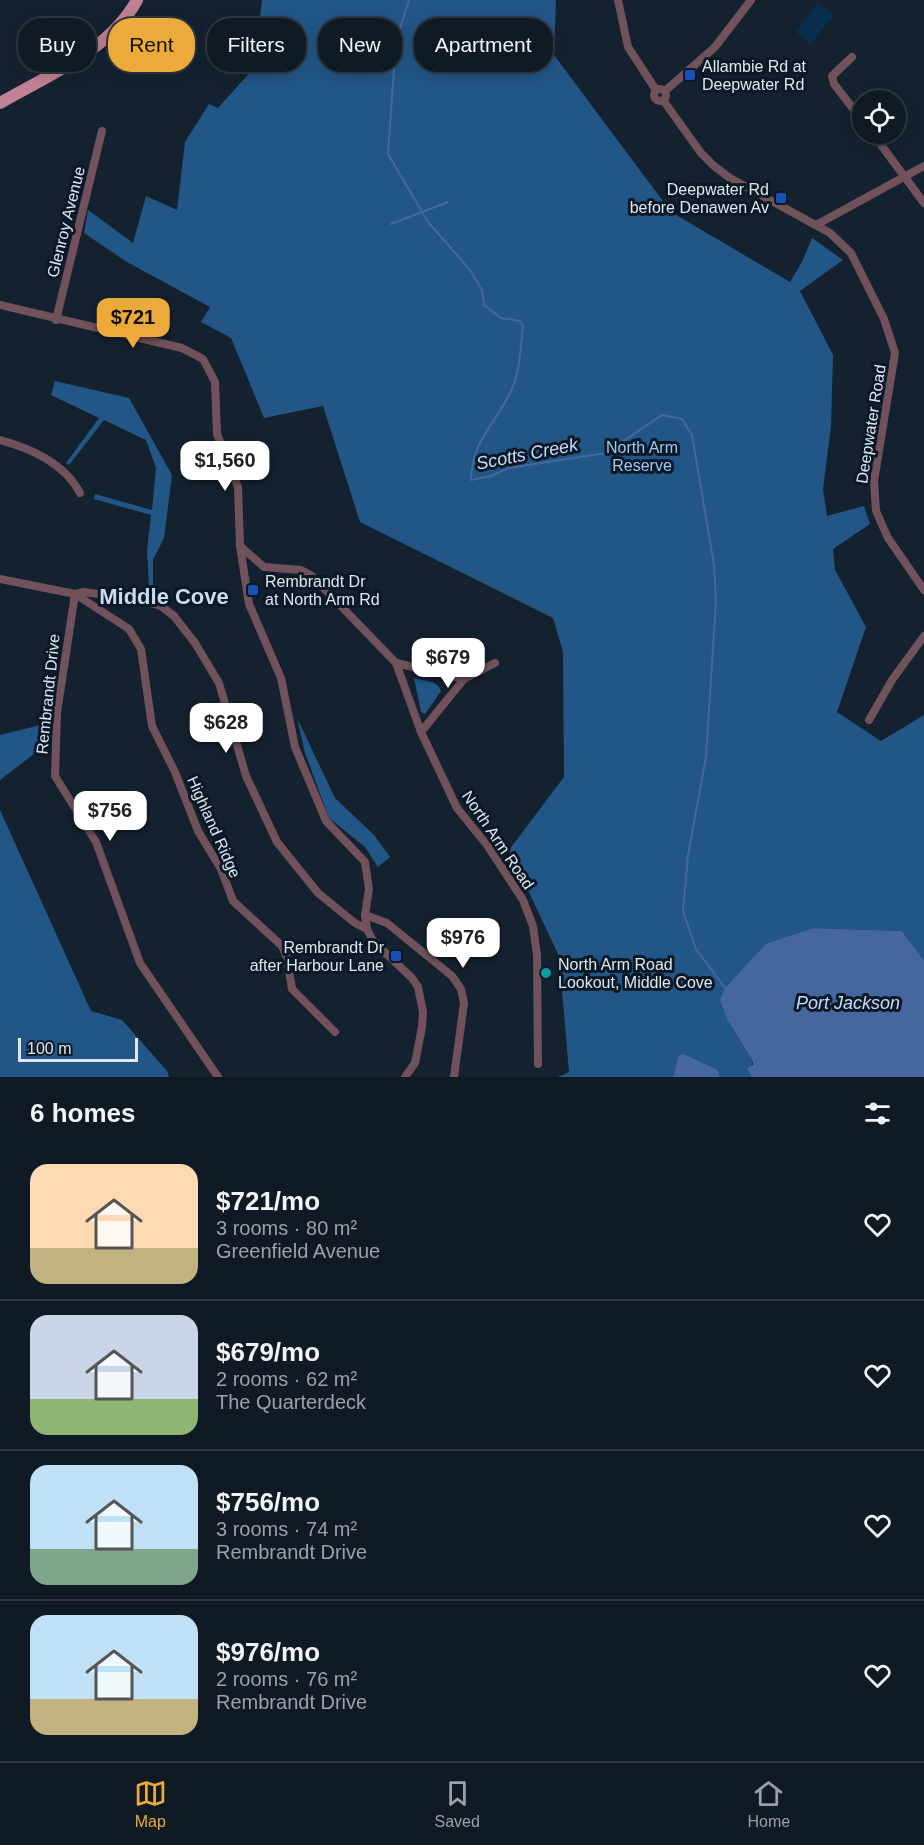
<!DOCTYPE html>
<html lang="en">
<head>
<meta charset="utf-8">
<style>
  :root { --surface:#0f1a24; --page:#18232c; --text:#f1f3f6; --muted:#9ba1a6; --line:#2f3841; --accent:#ebaa39 }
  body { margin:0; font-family:Helvetica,sans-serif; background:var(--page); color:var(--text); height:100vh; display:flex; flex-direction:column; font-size:22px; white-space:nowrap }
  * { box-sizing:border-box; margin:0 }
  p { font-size:20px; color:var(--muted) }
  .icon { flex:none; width:33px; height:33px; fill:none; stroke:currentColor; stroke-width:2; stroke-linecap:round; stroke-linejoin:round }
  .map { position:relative; height:1077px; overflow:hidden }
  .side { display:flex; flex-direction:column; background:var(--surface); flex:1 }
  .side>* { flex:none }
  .guide { position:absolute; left:18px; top:18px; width:600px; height:54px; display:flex; gap:12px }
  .tools { position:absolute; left:852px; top:90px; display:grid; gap:12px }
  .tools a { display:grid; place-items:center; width:54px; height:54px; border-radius:50%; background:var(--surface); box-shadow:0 3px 15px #0003,0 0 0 2px var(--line); font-size:30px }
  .scale { position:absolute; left:18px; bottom:15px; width:120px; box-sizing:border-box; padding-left:6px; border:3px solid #dee7f1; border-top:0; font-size:16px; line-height:21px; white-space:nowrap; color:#dee7f1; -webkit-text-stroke:4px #0b1926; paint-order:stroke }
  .price { position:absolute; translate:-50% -51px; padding:0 14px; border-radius:12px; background:#fff; color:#222; font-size:20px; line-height:39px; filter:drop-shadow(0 2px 3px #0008) }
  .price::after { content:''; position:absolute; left:50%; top:36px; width:18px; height:14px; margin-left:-9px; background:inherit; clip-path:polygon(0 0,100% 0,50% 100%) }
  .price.on { background:var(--accent); color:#111 }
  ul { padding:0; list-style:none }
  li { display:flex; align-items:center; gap:18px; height:150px; padding:0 30px }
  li+li { border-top:2px solid var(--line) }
  li span { display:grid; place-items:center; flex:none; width:168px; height:120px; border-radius:18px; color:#555 }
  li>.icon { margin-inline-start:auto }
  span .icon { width:72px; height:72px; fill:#fffc; stroke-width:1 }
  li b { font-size:26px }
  h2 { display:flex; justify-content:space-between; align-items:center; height:72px; padding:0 30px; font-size:26px }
  .chip { padding:0 21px; border-radius:24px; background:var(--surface); box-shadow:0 3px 15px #0003,0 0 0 2px var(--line); font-size:21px; line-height:54px }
  .chip.on { background:var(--accent); color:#111 }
  .dock { display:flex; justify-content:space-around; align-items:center; height:84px; border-top:2px solid var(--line); background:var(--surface); font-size:16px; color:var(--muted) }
  .dock a { display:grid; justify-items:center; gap:3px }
  .dock .on { color:var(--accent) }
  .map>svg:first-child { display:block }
  .green { fill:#082e4e }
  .forest { fill:#225686 }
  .water { fill:#46679e }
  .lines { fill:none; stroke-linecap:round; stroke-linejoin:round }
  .stream { stroke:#46679e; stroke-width:2 }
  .minor { stroke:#71525b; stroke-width:8 }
  .primary { stroke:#c18194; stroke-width:12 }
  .transit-dot { fill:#1a4fb4; stroke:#0b1926; stroke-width:2 }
  .culture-dot { fill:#0f9aa8; stroke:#0b1926; stroke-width:2 }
  .labels { text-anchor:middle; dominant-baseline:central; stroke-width:6; stroke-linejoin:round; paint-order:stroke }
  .poi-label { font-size:16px; fill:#dee7f1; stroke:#0b1926; text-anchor:start }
  .street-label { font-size:16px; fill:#dee7f1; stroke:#0b1926 }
  .park-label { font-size:16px; fill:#9fc9f4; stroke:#0b1926 }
  .water-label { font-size:18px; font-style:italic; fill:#c8dcfd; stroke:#0b1926 }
  .district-label { font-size:22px; font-weight:bold; fill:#c9dbee; stroke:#0b1926 }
</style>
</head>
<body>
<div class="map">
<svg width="924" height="1077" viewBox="0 0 924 1077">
  <rect width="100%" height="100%" fill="#142230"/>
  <path class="green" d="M 818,3 L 834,15 L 811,44 L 796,32 Z"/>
  <g class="forest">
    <path d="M 262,0 L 556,0 L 554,55 L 671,212 L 790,282 L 802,262 L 812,238 L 843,260 L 800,291 L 833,355 L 831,426 L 823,489 L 827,516 L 864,506 L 870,524 L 833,549 L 835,570 L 866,627 L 837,712 L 881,741 L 924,715 L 924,960 L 902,931 L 813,928 L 767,943 L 728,1021 L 752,1060 L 752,1077 L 720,1077 L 718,1070 L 678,1056 L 673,1077 L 558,1077 L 569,1072 L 559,956 L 509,850 L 564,777 L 563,652 L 553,618 L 360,522 L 323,406 L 264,418 L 231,338 L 201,322 L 210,307 L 127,262 L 84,233 L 88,210 L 133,243 L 146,196 L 177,210 L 185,142 L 209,104 L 218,108 L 254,68 Z"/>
    <path d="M 55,381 L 129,398 L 172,475 L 164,538 L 153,560 L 153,592 L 148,598 L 144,598 L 149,587 L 147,551 L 151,515 L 94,499 L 95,494 L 152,510 L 156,468 L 146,440 L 104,420 L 69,465 L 66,463 L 99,418 L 51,395 Z"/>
    <path d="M 414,678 C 423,681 438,680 441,691 L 425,714 L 421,712 Z"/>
    <path d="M 297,718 L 335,798 L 374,835 L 390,857 L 378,867 L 365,847 L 329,818 L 305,753 Z"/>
    <path d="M 45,724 L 43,747 L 0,780 L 0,735 Z"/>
    <path d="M 0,810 L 91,1011 L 122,1020 L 167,1071 L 169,1077 L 0,1077 Z"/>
  </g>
  <g class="water">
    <path d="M 813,928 L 902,931 L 924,960 L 924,1077 L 752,1077 L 747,1068 L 753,1065 L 752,1060 L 728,1021 L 720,1000 L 725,988 L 767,943 Z"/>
    <path d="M 683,1054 C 696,1059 705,1065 718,1070 L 720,1077 L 673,1077 L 678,1056 Z"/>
  </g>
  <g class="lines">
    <g class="stream">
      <path d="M 409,0 L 396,41 L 388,154 L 428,222 L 470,270 L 482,290 L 484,305 L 501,318 L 520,321 L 523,326 C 520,349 521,371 510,393 C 495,424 471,443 471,480 L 491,476 L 509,468 L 606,453 L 662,415 L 682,419 L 692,435 L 714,565 L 716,601 L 706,757 L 688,855 L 683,911 L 696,949 L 725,988"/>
      <path d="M 391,224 L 448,202"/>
    </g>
    <g class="minor">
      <path d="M 618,0 L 628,47 L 656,90"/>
      <path d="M 852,57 L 832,76 L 834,84 L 862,120"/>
      <circle cx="660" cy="95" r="6"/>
      <path d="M 665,91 L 715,47 L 751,0"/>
      <path d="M 663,100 L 701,153 L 714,166 L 730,178 L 830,233 L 851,253 L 884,319 L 895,353 L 874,481 L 876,511 L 888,538 L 924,590"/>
      <path d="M 873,134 L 924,203"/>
      <path d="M 816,225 L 924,166"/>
      <path d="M 0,305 L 182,348 L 203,359 L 215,382 L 217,434 L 238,487 L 240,546 L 249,604 L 281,678 L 295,747 L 326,821 L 365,862 L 369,889 L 365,915 L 367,929 L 373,941 L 412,978 L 418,987 L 423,1012 L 422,1027 L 415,1063 L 405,1077"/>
      <path d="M 56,320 L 102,131"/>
      <path d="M 0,440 C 31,448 65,464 80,493"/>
      <path d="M 240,546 L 264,567 L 301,570 L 312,576 L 396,663 L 421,732 L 457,808 L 487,845 L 523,900 L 533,926 L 537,955 L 538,1064"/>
      <path d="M 0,579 L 75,594 L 129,629 L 141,649 L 152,726 L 175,772 L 198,831 L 221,869 L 233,901 L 282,946 L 287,958 L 292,989 L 335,1032"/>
      <path d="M 75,594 L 57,713 L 55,776 L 96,842 L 140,963 L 218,1077"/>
      <path d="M 75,594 L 84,592 L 135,599 L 161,606 L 174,616 L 195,643 L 219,683 L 246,776 L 277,842 L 318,893 L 355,923 L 367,929"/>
      <path d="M 396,663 L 464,679 L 495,663"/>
      <path d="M 869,720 L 892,680 L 924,636"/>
      <path d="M 421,732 L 464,679"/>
      <path d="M 365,915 L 387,923 L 452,976 L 461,989 L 464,1003 L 454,1077"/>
    </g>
    <path class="primary" d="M 0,103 C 48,75 109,51 137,0"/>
  </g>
  <g class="transit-dot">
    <rect x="684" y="69" width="12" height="12" rx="3"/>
    <rect x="775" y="192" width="12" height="12" rx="3"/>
    <rect x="247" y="584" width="12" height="12" rx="3"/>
    <rect x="390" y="950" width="12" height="12" rx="3"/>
  </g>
  <circle class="culture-dot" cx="546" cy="973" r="6"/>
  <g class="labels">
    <g class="poi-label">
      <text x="702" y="66">Allambie Rd at<tspan x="702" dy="18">Deepwater Rd</tspan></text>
      <text x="769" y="189" text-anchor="end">Deepwater Rd<tspan x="769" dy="18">before Denawen Av</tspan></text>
      <text x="265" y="581">Rembrandt Dr<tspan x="265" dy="18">at North Arm Rd</tspan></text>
      <text x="384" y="947" text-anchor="end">Rembrandt Dr<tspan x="384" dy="18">after Harbour Lane</tspan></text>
      <text x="558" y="964">North Arm Road<tspan x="558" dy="18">Lookout, Middle Cove</tspan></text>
    </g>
    <g class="street-label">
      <text transform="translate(66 222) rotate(-76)">Glenroy Avenue</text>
      <text transform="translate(871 424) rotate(-81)">Deepwater Road</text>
      <text transform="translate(48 694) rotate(-84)">Rembrandt Drive</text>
      <text transform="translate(214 827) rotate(66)">Highland Ridge</text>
      <text transform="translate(498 840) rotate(56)">North Arm Road</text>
    </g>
    <g class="park-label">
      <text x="642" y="447">North Arm<tspan x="642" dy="18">Reserve</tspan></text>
    </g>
    <g class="water-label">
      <text transform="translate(527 454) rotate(-11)">Scotts Creek</text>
      <text x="848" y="1003">Port Jackson</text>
    </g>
    <g class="district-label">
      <text x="164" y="596">Middle Cove</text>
    </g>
  </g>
</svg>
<div class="tools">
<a><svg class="icon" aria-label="locate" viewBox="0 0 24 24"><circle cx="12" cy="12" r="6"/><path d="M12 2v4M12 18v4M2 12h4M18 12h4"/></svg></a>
</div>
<div class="scale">100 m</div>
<b class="price on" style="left:133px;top:349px">$721</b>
<b class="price" style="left:225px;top:492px">$1,560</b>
<b class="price" style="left:448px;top:689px">$679</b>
<b class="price" style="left:226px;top:754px">$628</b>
<b class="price" style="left:110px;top:842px">$756</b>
<b class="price" style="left:463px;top:969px">$976</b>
<div class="guide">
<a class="chip">Buy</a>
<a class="chip on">Rent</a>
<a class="chip">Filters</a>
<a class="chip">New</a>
<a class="chip">Apartment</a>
</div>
</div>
<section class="side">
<h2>6 homes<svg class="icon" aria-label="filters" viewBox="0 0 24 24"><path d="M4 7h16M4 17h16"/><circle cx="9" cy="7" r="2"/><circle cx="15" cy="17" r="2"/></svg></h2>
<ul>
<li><span style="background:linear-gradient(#ffd9b3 70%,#c2b280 0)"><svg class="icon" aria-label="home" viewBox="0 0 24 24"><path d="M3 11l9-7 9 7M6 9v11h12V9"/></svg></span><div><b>$721/mo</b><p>3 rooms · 80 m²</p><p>Greenfield Avenue</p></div><svg class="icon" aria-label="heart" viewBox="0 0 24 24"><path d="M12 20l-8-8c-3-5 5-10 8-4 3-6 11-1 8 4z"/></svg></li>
<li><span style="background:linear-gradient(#c9d6e8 70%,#8fb573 0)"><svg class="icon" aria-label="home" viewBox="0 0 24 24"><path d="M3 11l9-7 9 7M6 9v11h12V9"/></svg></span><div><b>$679/mo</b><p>2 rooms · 62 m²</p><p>The Quarterdeck</p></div><svg class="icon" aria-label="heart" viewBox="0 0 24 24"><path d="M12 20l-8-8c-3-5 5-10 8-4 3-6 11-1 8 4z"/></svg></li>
<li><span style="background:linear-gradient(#bfe0f5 70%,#7fa58c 0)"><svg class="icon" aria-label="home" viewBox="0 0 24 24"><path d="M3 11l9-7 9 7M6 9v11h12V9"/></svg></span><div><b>$756/mo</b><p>3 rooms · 74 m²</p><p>Rembrandt Drive</p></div><svg class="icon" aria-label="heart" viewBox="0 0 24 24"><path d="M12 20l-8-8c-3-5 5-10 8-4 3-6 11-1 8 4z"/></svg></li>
<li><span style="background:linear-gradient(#bfe0f5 70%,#c2b280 0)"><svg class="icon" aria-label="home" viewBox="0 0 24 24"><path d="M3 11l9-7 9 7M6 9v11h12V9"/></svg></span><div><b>$976/mo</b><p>2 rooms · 76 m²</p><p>Rembrandt Drive</p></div><svg class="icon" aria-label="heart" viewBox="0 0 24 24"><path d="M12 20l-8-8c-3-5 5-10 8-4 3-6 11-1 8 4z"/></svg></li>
</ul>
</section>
<nav class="dock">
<a class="on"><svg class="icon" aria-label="map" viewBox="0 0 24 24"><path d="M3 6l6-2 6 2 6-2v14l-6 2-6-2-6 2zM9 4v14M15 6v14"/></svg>Map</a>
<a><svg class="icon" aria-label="saved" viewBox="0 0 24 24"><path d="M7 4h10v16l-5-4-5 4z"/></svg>Saved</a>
<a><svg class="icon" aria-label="home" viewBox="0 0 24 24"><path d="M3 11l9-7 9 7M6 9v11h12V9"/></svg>Home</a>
</nav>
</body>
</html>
